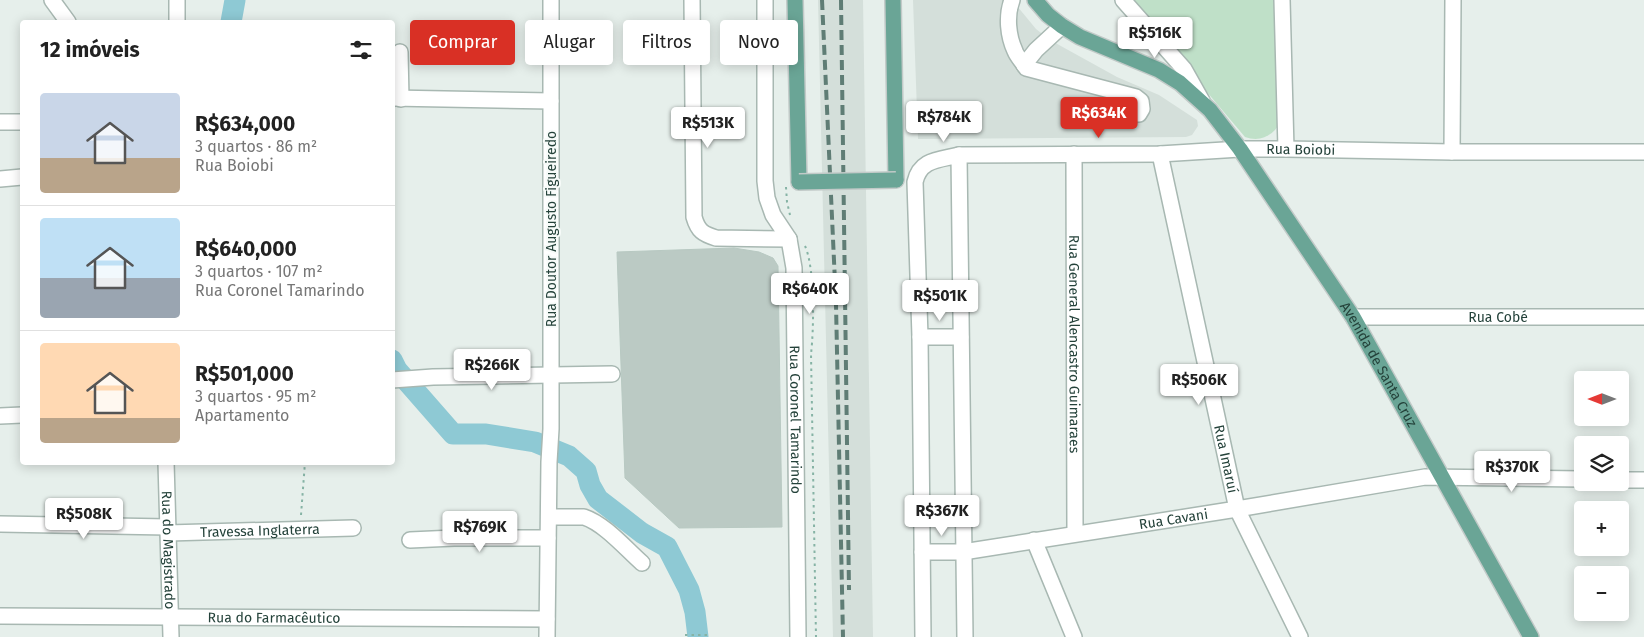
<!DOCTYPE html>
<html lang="pt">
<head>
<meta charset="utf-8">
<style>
  :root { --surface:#fff; --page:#f2f2f2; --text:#222; --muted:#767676; --line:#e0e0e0; --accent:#d93025 }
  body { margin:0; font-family:"Fira Sans",sans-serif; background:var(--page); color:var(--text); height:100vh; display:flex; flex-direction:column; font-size:19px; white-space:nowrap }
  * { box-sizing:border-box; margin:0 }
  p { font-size:16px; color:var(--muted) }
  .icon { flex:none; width:28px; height:28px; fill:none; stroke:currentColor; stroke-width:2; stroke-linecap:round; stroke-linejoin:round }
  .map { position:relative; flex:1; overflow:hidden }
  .details { position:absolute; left:20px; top:20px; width:375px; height:445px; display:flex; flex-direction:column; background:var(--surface); border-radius:5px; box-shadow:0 2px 12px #0003 }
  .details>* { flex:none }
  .banner { position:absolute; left:410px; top:20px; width:475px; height:45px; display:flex; gap:10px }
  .needle { width:32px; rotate:270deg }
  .buttons { position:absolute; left:1574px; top:371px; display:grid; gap:10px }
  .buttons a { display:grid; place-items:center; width:55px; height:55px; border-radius:5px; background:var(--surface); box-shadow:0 2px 12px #0003; font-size:25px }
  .price { position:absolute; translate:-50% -42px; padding:0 11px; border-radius:5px; background:#fff; color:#222; font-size:16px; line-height:32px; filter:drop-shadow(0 1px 2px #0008) }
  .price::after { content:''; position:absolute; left:50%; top:30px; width:15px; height:11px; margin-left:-8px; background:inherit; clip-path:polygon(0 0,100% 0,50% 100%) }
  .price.current { background:var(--accent); color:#fff }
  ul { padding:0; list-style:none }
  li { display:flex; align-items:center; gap:15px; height:125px; padding:0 20px }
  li+li { border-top:1px solid var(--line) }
  li span { display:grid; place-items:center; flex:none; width:140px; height:100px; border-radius:5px; color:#555 }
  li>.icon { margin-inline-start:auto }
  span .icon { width:60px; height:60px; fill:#fffc; stroke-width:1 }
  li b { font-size:21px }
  h2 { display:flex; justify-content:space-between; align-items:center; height:60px; padding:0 20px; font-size:21px }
  .pill { padding:0 18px; border-radius:5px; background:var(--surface); box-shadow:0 2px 12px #0003; font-size:18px; line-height:45px }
  .pill.current { background:var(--accent); color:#fff }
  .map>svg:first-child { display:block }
  .built { fill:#d4dfda }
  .green { fill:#bfe0c8 }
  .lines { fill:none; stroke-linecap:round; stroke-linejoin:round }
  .river { stroke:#8ec9d4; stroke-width:21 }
  .building { fill:#bbcac4; stroke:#b8c9c2 }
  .minor-casing { stroke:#a8b8b2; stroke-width:18 }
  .major-casing { stroke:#c2cac8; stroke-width:18 }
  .path { stroke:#86b3a5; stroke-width:2; stroke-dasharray:2.5 4; stroke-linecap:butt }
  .minor { stroke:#fff; stroke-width:15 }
  .major { stroke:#6aa596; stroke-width:15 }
  .rail { stroke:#5f7d75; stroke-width:4; stroke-dasharray:10 5; stroke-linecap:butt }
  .major-bridge-casing { stroke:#c2cac8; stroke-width:18; stroke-linecap:butt }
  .major-bridge { stroke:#6aa596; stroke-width:15 }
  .labels { text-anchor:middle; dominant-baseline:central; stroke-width:4; stroke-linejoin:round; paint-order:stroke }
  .street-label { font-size:14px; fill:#24423a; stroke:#f7fbf9 }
</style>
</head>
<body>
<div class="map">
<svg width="1644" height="637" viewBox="0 0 1644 637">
  <rect width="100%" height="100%" fill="#e6efeb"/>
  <g class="built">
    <path d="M 818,0 L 863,0 L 873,637 L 833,637 Z"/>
    <path d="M 913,0 L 1012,0 L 1036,29 L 1050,40 L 1117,77 L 1159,95 L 1197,120 L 1198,126 L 1192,135 L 1186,137 L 918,139 Z"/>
  </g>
  <path class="green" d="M 1129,0 L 1276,0 L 1279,124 C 1272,137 1259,142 1245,137 Z"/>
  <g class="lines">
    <g class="river">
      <path d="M 231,22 L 235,0"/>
      <path d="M 392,360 L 397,370 L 453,434 L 486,434 L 535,442 L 569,456 L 586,471 L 590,485 L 598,499 L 642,533 L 667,547 L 689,590 L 695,612 L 698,637"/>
    </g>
  </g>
  <path class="building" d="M 734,248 L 759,252 L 773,258 L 778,266 L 782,527 L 679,528 L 625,478 L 617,252 Z"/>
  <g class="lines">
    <defs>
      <g id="minor">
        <path d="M 52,0 L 68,22"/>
        <path d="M 692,0 L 694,217 C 698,231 703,234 716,238 L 789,239"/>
        <path id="s1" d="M 765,0 L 765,181 L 767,198 L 773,215 L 789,239 L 794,268 L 798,637"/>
        <path d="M 1012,0 C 1006,16 1008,36 1015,51 C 1017,57 1023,62 1026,68 L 1136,97 L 1141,101 L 1142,109 L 1139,114 L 1070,111"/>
        <path d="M 1123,0 L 1184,69 L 1202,101"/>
        <path d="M 1282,0 L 1286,149"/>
        <path d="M 177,22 L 177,0"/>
        <path d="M 400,52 L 401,99"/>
        <path d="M 1024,65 L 1036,50 L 1062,26"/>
        <path d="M 392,98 L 551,101"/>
        <path d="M 0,122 L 22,122"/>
        <path d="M 1452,152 L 1453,0"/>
        <path id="s2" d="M 1074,154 L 1075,533"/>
        <path id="s3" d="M 1160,154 L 1237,509 L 1300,637"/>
        <path id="s4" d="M 959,155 L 1160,154 L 1240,149 L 1286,149 L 1452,152 L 1644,152"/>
        <path d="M 0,179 L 22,177"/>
        <path id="s5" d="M 1353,317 L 1644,317"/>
        <path d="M 920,337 L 961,337"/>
        <path d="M 392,380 L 433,377 L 612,374"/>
        <path d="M 0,416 L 22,415"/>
        <path id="s6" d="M 166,462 L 171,637"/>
        <path d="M 1620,480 L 1644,480"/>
        <path d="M 549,517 L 584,517 C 605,524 626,549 642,563"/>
        <path d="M 0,524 L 168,527"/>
        <path id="s7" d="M 168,533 L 353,528"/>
        <path d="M 410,540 L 454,538 L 548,538"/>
        <path d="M 1034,540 L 1074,637"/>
        <path id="s8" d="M 922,552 L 963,552 L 1237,509 L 1425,477 L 1582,479"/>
        <path id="s9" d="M 0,616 L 547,619"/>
        <path d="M 547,637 L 549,462 L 551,429 L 551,0"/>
        <path d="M 923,637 L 920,337 L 915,182 C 920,159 939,160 959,155 L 965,637"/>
      </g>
      <g id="major">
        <path d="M 795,0 L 799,182"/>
        <path d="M 893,0 L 896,180"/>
        <path id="s10" d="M 1035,0 L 1048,15 L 1062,26 L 1080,37 L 1159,70 L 1180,83 L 1210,110 L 1240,149 L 1353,317 L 1531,637"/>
      </g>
    </defs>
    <use href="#minor" class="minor-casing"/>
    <use href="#major" class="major-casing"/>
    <g class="path">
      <path d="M 786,187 L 787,202 L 790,215"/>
      <path d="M 805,246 C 815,268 814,328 811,354 L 816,637"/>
      <path d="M 301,515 L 305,462"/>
      <path d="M 685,635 L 707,635"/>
    </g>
    <use href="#minor" class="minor"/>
    <use href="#major" class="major"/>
    <g class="rail">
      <path d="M 822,0 L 836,304 L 843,637"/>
      <path d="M 841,0 L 849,590"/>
    </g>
    <defs>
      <path id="major-bridge" d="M 799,182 L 896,180"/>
    </defs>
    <use href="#major-bridge" class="major-bridge-casing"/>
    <use href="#major-bridge" class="major-bridge"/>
  </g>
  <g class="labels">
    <g class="street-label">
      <text stroke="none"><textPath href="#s4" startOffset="342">Rua Boiobi</textPath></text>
      <text transform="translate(551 229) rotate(-90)">Rua Doutor Augusto Figueiredo</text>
      <text stroke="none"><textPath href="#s5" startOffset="145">Rua Cobé</textPath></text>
      <text stroke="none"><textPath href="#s2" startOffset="190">Rua General Alencastro Guimaraes</textPath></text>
      <text stroke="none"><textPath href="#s10" startOffset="515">Avenida de Santa Cruz</textPath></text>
      <text stroke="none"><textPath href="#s1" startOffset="426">Rua Coronel Tamarindo</textPath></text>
      <text stroke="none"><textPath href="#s3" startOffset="312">Rua Imaruí</textPath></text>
      <text stroke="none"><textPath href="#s8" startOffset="254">Rua Cavani</textPath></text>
      <text stroke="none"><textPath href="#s7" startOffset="92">Travessa Inglaterra</textPath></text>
      <text stroke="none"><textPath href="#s6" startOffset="88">Rua do Magistrado</textPath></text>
      <text stroke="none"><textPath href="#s9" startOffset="274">Rua do Farmacêutico</textPath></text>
    </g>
  </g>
</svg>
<div class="buttons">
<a><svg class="needle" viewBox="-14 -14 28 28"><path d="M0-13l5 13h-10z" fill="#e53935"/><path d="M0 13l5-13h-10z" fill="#767676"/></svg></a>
<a><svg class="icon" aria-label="layers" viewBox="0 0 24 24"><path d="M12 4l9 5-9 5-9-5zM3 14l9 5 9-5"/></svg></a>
<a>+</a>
<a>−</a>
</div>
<b class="price" style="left:1155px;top:59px">R$516K</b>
<b class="price current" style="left:1099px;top:139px">R$634K</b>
<b class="price" style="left:944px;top:143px">R$784K</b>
<b class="price" style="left:708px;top:149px">R$513K</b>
<b class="price" style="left:810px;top:315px">R$640K</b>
<b class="price" style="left:940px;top:322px">R$501K</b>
<b class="price" style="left:492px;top:391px">R$266K</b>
<b class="price" style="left:1199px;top:406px">R$506K</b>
<b class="price" style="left:1512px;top:493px">R$370K</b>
<b class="price" style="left:942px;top:537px">R$367K</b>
<b class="price" style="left:84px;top:540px">R$508K</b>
<b class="price" style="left:480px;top:553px">R$769K</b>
<div class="banner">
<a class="pill current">Comprar</a>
<a class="pill">Alugar</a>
<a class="pill">Filtros</a>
<a class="pill">Novo</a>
</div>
<section class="details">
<h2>12 imóveis<svg class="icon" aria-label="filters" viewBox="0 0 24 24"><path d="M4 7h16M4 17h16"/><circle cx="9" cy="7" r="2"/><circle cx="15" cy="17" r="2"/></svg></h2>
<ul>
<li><span style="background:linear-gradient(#c9d6e8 65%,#b9a48a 0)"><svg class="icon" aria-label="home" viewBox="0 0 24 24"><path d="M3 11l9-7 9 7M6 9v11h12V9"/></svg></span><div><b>R$634,000</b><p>3 quartos · 86 m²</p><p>Rua Boiobi</p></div></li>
<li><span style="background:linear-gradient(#bfe0f5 60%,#9aa5b1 0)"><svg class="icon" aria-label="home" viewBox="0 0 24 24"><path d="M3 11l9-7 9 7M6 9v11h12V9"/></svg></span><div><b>R$640,000</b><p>3 quartos · 107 m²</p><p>Rua Coronel Tamarindo</p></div></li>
<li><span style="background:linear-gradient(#ffd9b3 75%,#b9a48a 0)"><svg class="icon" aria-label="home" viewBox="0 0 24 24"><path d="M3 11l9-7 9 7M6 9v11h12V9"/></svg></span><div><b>R$501,000</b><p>3 quartos · 95 m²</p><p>Apartamento</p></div></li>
</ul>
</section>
</div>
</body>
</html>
